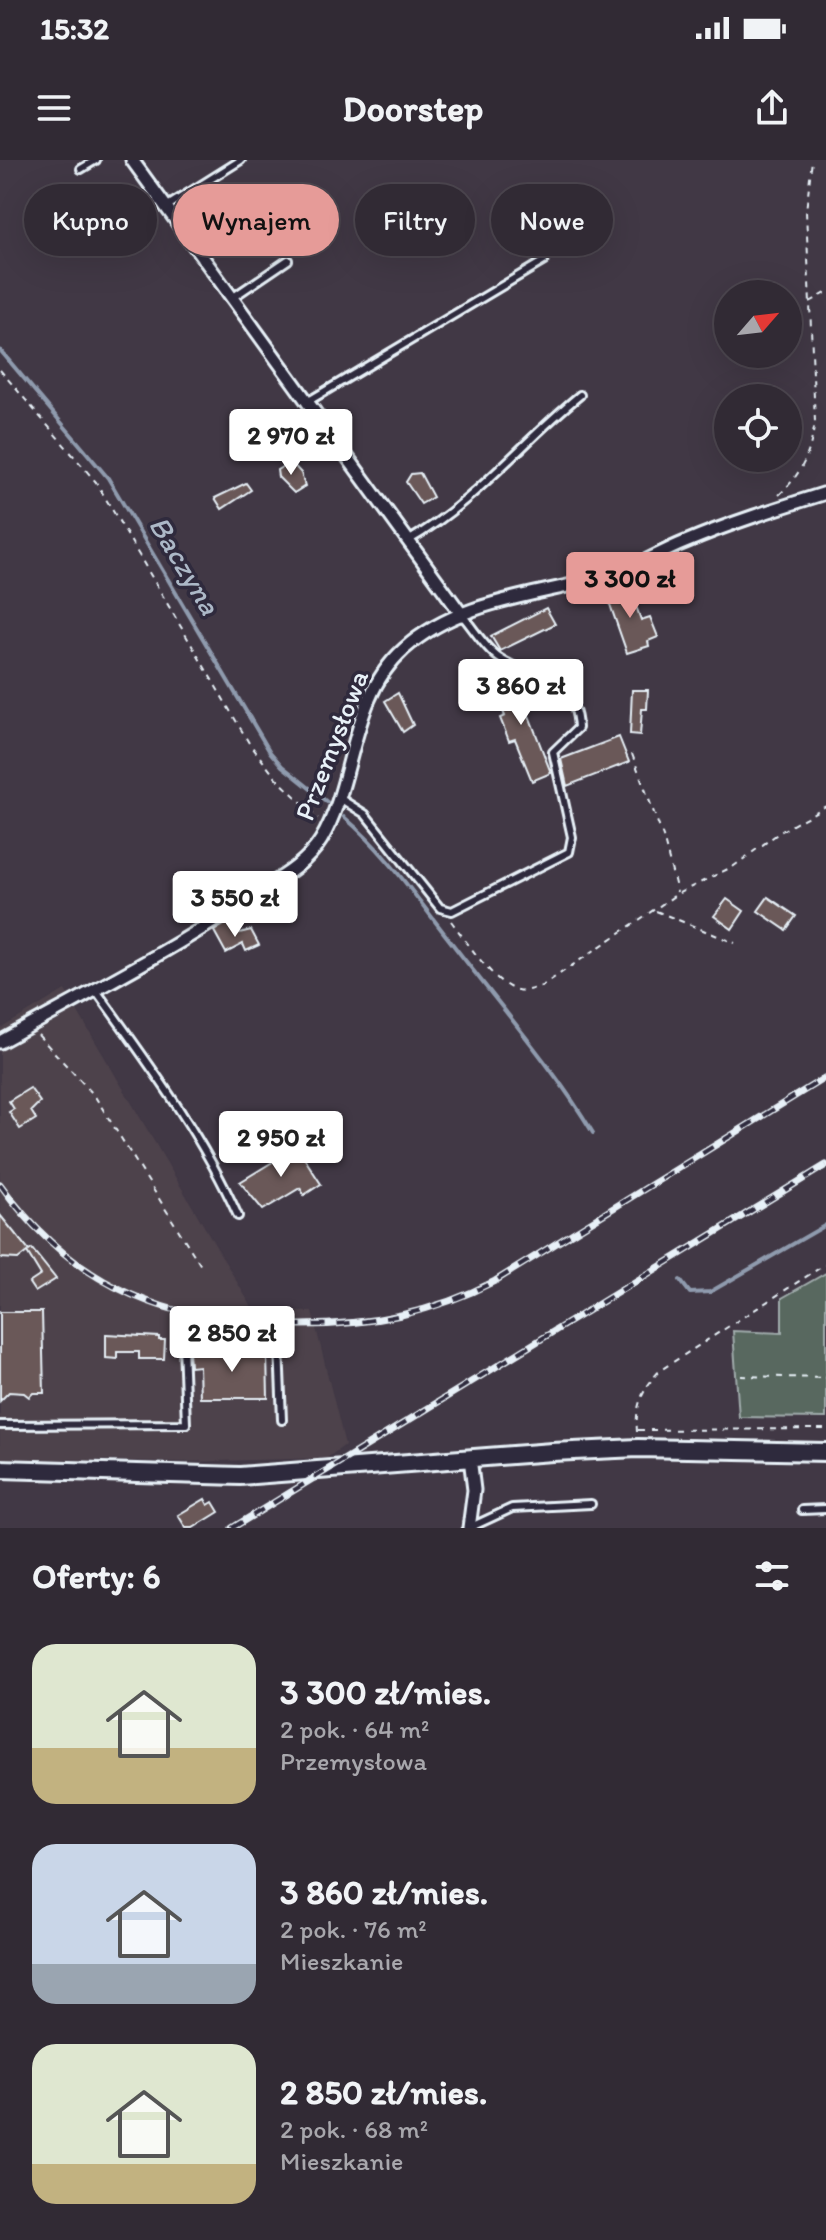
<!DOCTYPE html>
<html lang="pl">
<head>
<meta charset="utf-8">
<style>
  :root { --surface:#312a34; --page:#39323c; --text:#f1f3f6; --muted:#a8a7ac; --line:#4c464f; --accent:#e69b98 }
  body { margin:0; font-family:Itim,sans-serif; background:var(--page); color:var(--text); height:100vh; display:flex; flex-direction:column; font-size:30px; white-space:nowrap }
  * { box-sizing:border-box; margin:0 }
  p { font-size:26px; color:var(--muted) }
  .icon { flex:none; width:44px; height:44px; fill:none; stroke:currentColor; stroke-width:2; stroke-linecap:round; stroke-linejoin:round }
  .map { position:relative; height:1368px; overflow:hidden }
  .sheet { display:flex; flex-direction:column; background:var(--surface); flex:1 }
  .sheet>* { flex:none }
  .hud { position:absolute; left:24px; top:24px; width:778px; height:72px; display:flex; gap:16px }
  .needle { width:52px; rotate:62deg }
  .controls { position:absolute; left:714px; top:120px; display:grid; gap:16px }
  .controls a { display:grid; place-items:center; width:88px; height:88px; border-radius:50%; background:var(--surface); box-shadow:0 8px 32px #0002,0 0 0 2px var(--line); font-size:40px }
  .price { position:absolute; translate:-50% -68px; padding:0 18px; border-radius:8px; background:#fff; color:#222; font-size:26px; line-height:52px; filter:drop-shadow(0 2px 4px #0008) }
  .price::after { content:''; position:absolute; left:50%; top:48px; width:24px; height:18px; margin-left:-12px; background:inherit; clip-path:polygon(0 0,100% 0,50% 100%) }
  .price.current { background:var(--accent); color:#111 }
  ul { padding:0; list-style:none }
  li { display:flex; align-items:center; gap:24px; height:200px; padding:0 32px }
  li span { display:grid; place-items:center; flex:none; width:224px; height:160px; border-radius:24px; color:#555 }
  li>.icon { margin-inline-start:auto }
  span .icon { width:96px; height:96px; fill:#fffc; stroke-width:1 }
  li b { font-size:34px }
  h2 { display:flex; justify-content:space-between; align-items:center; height:96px; padding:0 32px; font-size:34px }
  .pill { padding:0 28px; border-radius:36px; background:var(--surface); box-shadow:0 8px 32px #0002,0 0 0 2px var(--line); font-size:28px; line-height:72px }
  .pill.current { background:var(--accent); color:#111 }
  .status { display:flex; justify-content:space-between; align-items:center; height:56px; padding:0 40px; background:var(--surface); direction:ltr }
  .status svg { height:22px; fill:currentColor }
  header { display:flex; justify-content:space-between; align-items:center; height:104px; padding:0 32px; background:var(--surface); font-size:36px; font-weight:700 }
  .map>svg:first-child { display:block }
  .built { fill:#4d424b }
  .green { fill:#58685f; stroke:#a0acac; stroke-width:2 }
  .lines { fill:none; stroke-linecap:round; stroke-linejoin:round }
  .stream { stroke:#8f9bae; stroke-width:4 }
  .building { fill:#6a5958; stroke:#e8f1f8; stroke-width:2 }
  .lane-casing { stroke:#e8f1f8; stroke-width:12 }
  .street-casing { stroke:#e8f1f8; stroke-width:17 }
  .secondary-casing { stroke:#e8f1f8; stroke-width:22 }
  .path { stroke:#e8f1f8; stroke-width:2; stroke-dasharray:6 6; stroke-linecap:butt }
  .lane { stroke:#2f2a3d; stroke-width:6 }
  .street { stroke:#2f2a3d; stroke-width:11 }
  .secondary { stroke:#2f2a3d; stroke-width:16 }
  .rail-casing { stroke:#e8f1f8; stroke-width:7 }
  .rail { stroke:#2f2a3d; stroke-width:4; stroke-dasharray:12; stroke-linecap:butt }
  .labels { text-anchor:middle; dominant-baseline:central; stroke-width:7; stroke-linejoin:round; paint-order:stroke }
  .street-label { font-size:28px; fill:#e8f1f8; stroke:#2f2a3d }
  .water-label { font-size:30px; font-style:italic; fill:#acb8c7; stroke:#2f2a3d }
</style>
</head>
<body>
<div class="status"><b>15:32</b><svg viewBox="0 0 49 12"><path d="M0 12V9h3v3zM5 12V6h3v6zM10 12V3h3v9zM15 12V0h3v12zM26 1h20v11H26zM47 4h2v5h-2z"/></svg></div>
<header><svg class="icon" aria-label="menu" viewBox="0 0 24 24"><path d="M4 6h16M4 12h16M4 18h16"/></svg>Doorstep<svg class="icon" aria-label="share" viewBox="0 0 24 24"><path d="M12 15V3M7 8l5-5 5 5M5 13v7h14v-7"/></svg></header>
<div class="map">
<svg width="826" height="1368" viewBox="0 0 826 1368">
  <rect width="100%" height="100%" fill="#413845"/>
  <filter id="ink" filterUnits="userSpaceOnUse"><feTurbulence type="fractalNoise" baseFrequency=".0125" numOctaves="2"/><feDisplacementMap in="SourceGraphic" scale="16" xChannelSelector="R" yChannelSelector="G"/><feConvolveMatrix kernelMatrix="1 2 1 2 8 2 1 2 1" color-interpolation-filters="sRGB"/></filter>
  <g filter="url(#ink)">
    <path class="built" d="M 65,830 L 254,1151 L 312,1152 L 345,1285 L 327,1298 L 180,1302 L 0,1298 L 0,869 Z"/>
    <path class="green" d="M 826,1113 L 826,1258 L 739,1257 L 733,1171 L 782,1173 L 782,1138 Z"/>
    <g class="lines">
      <g class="stream">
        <path d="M 0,190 L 108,318 L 270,592 L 282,606 L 327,642"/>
        <path d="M 344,657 C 386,692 417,739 451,782 C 499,845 552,905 593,973"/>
        <path d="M 680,1120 L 690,1133 L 710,1132 L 826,1065"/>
      </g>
    </g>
    <g class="building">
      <path d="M 76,28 L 81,38 L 74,42 L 81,53 L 64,64 L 58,55 L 52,58 L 46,48 Z"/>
      <path d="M 314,37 L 324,54 L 310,63 L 300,47 Z"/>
      <path d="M 542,53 L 551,68 L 530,80 L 522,65 Z"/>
      <path d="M 291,302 L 301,313 L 305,326 L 294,333 L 278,317 L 277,310 Z"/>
      <path d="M 420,313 L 433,337 L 421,344 L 406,322 L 411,314 Z"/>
      <path d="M 246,323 L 251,330 L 222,349 L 215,338 Z"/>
      <path d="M 628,424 L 641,460 L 650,457 L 658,477 L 648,481 L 649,486 L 627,493 L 606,433 Z"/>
      <path d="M 546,448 L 555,464 L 500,491 L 491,476 Z"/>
      <path d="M 513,514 L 551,613 L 532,621 L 515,579 L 509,581 L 506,573 L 500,558 L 505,556 L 491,523 Z"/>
      <path d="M 632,530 L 648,530 L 647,549 L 642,549 L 640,575 L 630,574 Z"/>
      <path d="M 398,533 L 413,565 L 403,572 L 385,541 Z"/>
      <path d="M 619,577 L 629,602 L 567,626 L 561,599 Z"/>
      <path d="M 271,735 L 281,755 L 267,762 L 258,743 Z"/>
      <path d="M 768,737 L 796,756 L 786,770 L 758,751 Z"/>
      <path d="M 727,739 L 744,751 L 732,769 L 714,756 Z"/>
      <path d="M 229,762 L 235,774 L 251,770 L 259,785 L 246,791 L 243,784 L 226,793 L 214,771 Z"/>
      <path d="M 30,928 L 40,942 L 31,951 L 36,959 L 20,969 L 9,952 L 14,949 L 9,941 Z"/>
      <path d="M 297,987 L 321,1024 L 304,1035 L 300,1028 L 263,1050 L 240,1022 Z"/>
      <path d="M 0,1055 L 29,1091 L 32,1089 L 56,1119 L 35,1132 L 29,1123 L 41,1115 L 27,1092 L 18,1099 L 0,1098 Z"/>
      <path d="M 0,1152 L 42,1152 L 44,1233 L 33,1233 L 29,1237 L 24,1233 L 9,1232 L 0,1241 Z"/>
      <path d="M 106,1174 L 159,1177 L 159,1180 L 165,1180 L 164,1199 L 139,1199 L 139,1192 L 117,1192 L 117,1199 L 106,1198 Z"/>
      <path d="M 189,1191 L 267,1192 L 268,1238 L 200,1238 L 199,1206 L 190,1207 Z"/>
      <path d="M 205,1339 L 208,1345 L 213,1342 L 219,1352 L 193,1368 L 186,1368 L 178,1355 Z"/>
    </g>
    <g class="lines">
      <defs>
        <g id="lane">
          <path d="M 81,9 L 96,0"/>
          <path d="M 166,47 L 241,0"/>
          <path d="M 232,138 L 288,100"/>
          <path d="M 307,242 L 544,101"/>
          <path d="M 408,381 C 474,343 521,283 580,235"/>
          <path d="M 341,639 L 365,654 L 440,748 L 452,751 L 569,692 L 572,677 L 553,592 L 578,568 C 576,516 531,520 499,498 C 484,487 474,469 462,455"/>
          <path d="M 95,829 C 148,903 201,973 238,1056"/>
          <path d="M 0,1265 L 186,1264 L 183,1184 L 279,1186 L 282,1260"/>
          <path d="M 802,1350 L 826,1349"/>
          <path d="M 469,1368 L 512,1348 L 591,1344"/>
        </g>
        <g id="street">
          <path d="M 132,0 L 462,455"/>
          <path d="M 0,882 C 85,835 171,791 251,737 C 275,721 305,706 321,680 C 356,621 349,538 404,489 C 464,435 551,436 623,411 C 644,403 663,391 683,383 C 730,363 778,348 826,333"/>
          <path d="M 469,1368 L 474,1330 L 470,1298"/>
        </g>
        <path id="secondary" d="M 0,1309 L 240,1316 L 552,1292 L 638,1288 L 826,1292"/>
      </defs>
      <use href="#lane" class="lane-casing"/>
      <use href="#street" class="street-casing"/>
      <use href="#secondary" class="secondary-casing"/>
      <g class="path">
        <path d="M 810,142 L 826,133"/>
        <path d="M 0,210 L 96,322 L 249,583 L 276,618 L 318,658"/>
        <path d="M 779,335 C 803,312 810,294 815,262 L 806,51 L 812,0"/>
        <path d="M 632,594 L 663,677 L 677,732"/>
        <path d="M 656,751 L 735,783"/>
        <path d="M 451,761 C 465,779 495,826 517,830 C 526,832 534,828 542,826 L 677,734 L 734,706 L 780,672 L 826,646"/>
        <path d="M 38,875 L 94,935 L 203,1109"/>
        <path d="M 741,1216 L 826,1218"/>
        <path d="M 638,1270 L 826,1269"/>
        <path d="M 637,1272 C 635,1245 642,1231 659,1211 L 826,1104"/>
      </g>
      <use href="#lane" class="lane"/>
      <use href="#street" class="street"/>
      <use href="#secondary" class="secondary"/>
      <defs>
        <g id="rail">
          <path d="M 0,1024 C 75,1130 175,1166 301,1165 C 371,1165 433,1153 495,1121 L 826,917"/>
          <path d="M 232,1368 L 826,1005"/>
        </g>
      </defs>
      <use href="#rail" class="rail-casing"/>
      <use href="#rail" class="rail"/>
    </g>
  </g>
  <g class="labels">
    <g class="street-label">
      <text transform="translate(331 585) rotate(-69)">Przemysłowa</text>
    </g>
    <g class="water-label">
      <text transform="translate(185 405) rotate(59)">Baczyna</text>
    </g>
  </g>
</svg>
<div class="controls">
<a><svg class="needle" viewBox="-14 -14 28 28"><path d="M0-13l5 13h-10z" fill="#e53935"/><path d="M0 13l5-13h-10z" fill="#a8a7ac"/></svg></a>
<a><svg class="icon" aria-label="locate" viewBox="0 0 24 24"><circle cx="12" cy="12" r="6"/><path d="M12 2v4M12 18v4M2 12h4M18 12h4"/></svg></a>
</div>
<b class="price" style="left:291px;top:317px">2 970 zł</b>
<b class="price current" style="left:630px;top:460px">3 300 zł</b>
<b class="price" style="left:521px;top:567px">3 860 zł</b>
<b class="price" style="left:235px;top:779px">3 550 zł</b>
<b class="price" style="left:281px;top:1019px">2 950 zł</b>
<b class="price" style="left:232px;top:1214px">2 850 zł</b>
<div class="hud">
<a class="pill">Kupno</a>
<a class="pill current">Wynajem</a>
<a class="pill">Filtry</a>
<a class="pill">Nowe</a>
</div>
</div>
<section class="sheet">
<h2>Oferty: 6<svg class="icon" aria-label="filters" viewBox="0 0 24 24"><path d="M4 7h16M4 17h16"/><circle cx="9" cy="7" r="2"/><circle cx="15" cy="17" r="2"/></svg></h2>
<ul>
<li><span style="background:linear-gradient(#dfe7d0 65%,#c2b280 0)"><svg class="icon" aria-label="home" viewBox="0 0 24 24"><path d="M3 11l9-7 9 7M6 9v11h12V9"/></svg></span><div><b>3 300 zł/mies.</b><p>2 pok. · 64 m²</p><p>Przemysłowa</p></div></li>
<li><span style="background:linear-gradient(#c9d6e8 75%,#9aa5b1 0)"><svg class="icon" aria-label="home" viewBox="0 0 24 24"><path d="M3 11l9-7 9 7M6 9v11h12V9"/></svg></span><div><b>3 860 zł/mies.</b><p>2 pok. · 76 m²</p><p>Mieszkanie</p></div></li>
<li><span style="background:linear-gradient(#dfe7d0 75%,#c2b280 0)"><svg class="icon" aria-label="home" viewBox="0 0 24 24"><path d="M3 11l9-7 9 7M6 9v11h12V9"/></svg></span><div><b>2 850 zł/mies.</b><p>2 pok. · 68 m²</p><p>Mieszkanie</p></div></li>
</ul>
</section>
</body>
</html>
